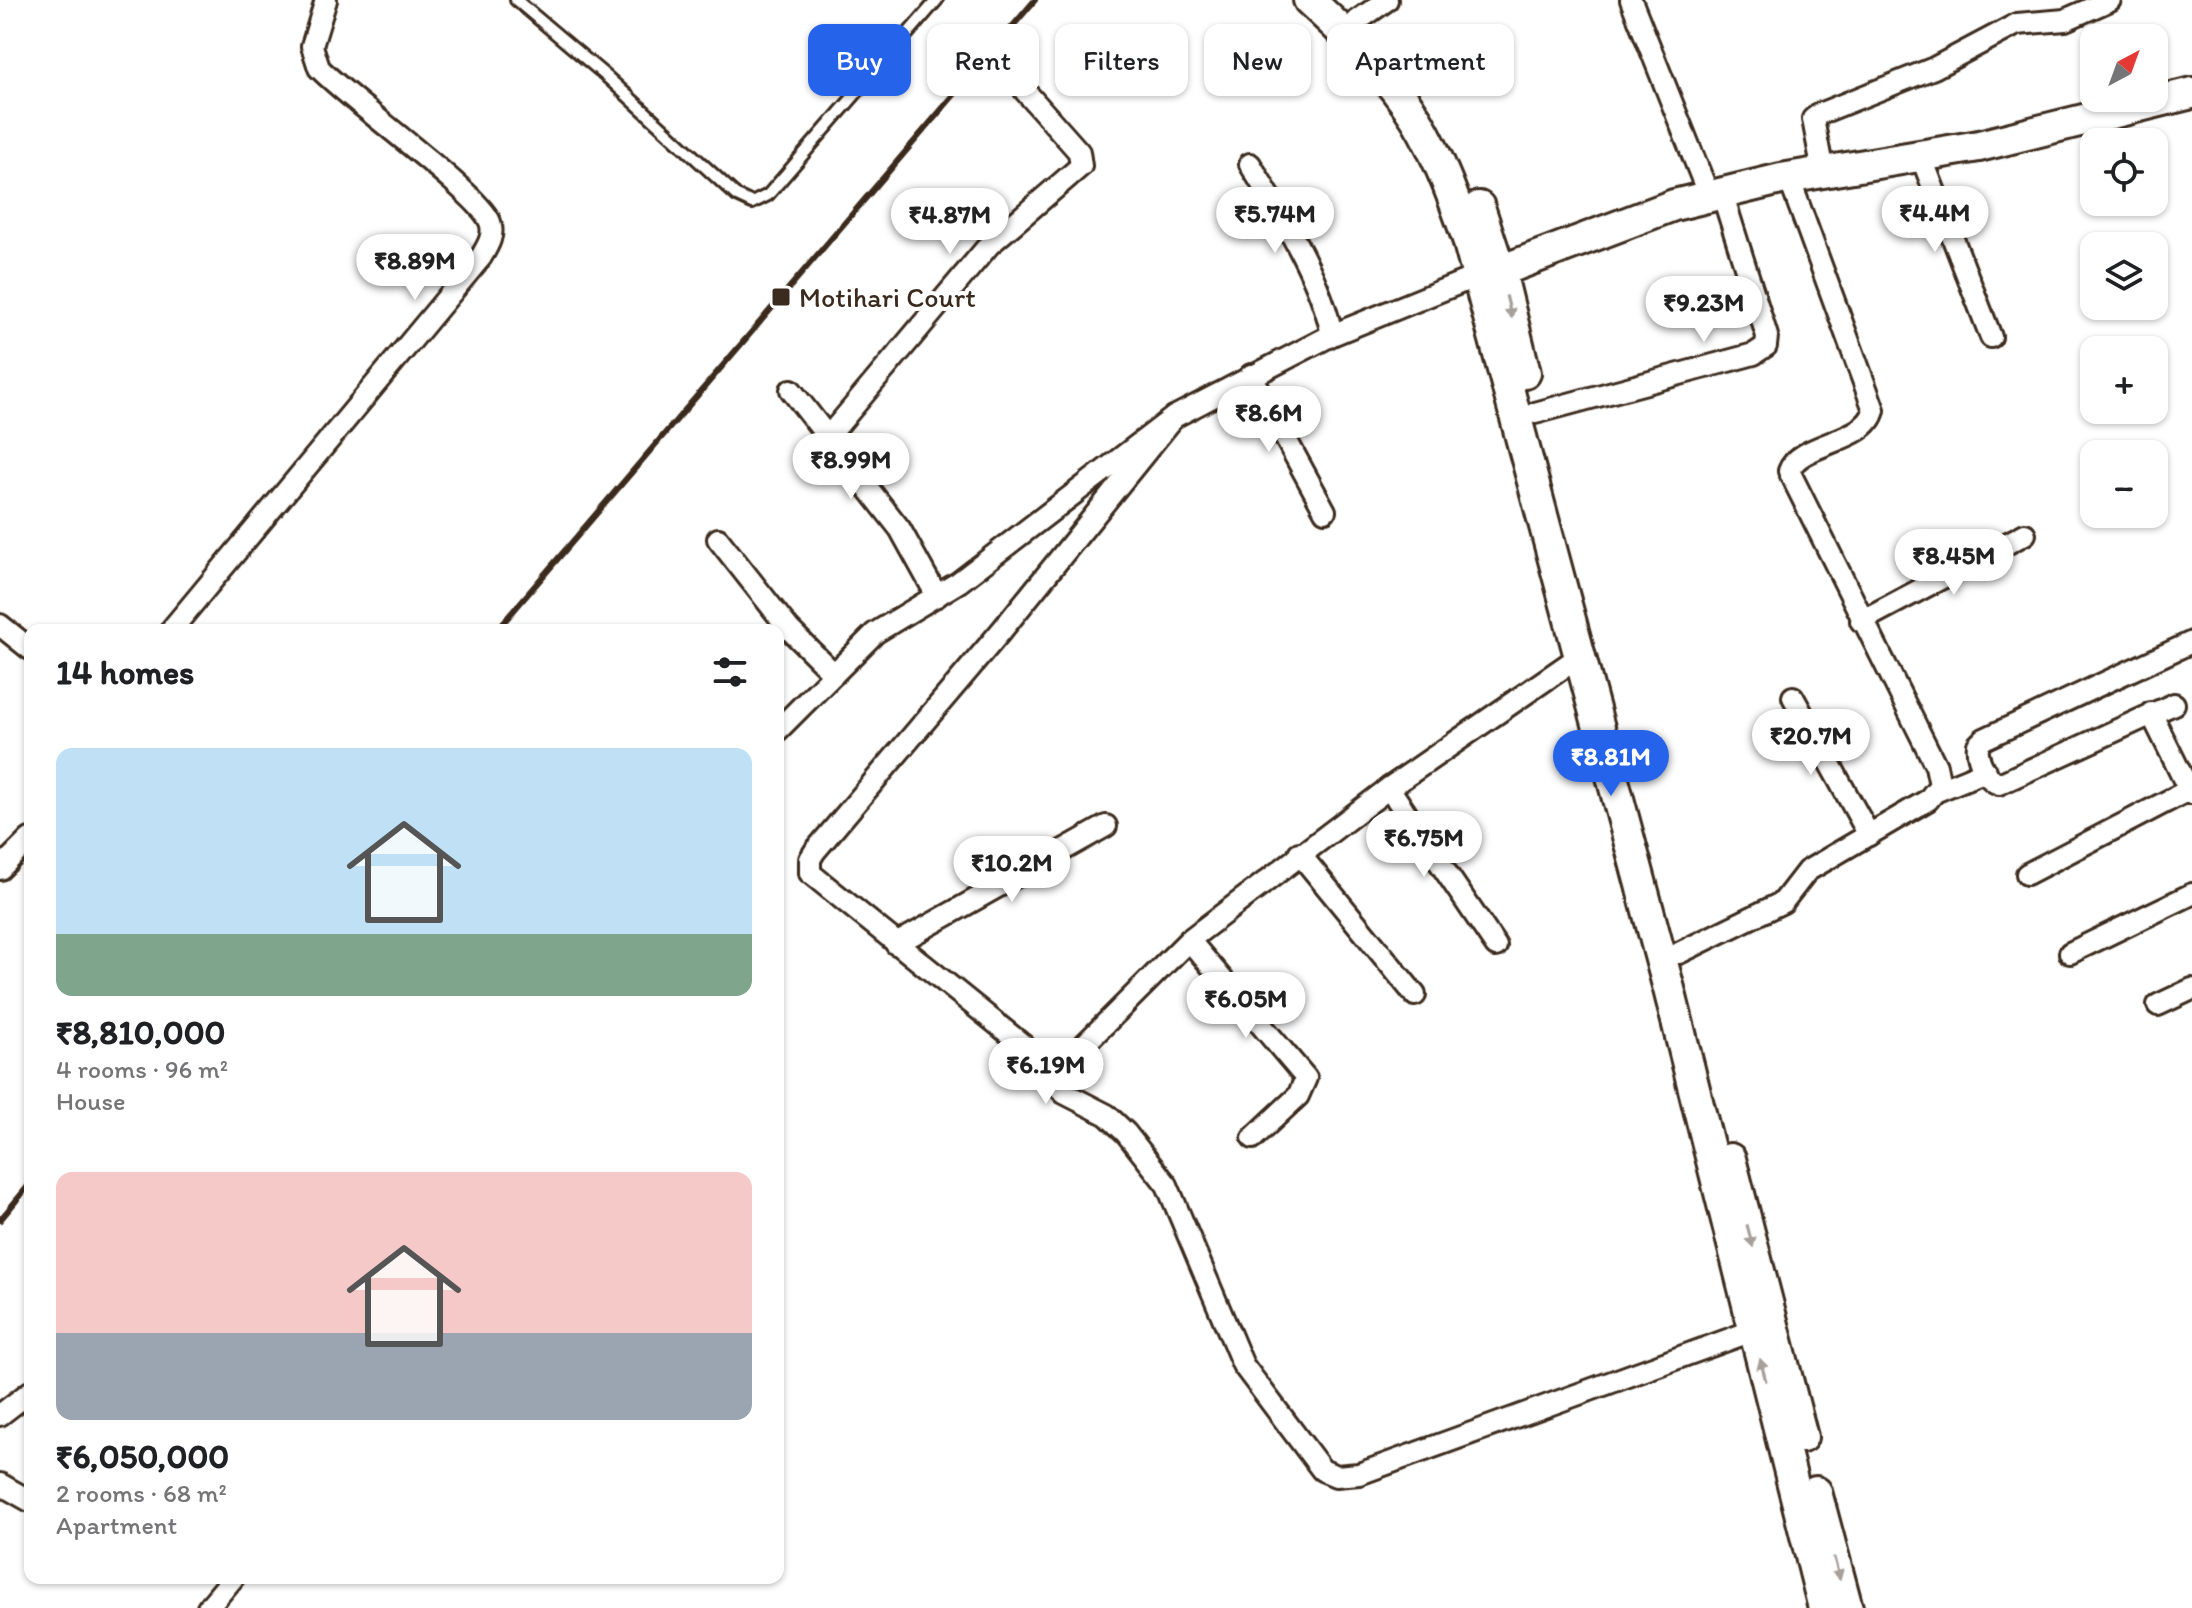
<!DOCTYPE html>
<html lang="en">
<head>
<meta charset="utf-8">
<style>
  :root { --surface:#fff; --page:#f6f6f6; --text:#202124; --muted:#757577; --accent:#2563eb }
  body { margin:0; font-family:Itim,sans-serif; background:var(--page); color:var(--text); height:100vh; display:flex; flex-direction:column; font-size:30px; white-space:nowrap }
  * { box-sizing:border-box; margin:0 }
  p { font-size:26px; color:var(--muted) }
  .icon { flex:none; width:44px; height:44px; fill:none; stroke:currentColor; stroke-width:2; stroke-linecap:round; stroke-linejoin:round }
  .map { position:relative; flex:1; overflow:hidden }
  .side { position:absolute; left:24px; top:624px; width:760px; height:960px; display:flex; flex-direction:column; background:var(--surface); border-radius:16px; box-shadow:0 2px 6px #0004 }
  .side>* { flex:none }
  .hud { position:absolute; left:808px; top:24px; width:760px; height:72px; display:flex; gap:16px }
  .needle { width:52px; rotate:41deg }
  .tools { position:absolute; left:2080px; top:24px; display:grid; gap:16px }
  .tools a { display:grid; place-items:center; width:88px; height:88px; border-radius:16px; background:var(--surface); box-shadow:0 2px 6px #0004; font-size:40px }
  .price { position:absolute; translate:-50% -68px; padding:0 18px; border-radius:28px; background:#fff; color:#222; font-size:26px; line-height:52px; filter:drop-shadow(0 2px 4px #0008) }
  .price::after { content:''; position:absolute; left:50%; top:48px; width:24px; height:18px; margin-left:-12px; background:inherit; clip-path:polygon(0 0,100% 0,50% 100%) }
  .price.selected { background:var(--accent); color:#fff }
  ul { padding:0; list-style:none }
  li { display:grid; align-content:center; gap:16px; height:424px; padding:0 32px }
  li span { display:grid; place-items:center; height:248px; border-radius:16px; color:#555 }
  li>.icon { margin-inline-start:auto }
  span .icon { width:144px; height:144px; fill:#fffc; stroke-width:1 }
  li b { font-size:34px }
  h2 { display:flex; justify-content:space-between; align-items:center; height:96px; padding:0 32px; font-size:34px }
  .pill { padding:0 28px; border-radius:16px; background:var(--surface); box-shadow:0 2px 6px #0004; font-size:28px; line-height:72px }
  .pill.selected { background:var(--accent); color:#fff }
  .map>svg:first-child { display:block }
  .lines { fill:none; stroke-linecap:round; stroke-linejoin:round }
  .lane-casing { stroke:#3b2a1e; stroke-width:16 }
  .street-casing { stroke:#3b2a1e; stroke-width:26 }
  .secondary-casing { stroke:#3b2a1e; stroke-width:36 }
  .lane { stroke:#fff; stroke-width:10 }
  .street { stroke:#fff; stroke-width:20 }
  .secondary { stroke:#fff; stroke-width:30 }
  .rail { stroke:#3b2a1e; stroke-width:6 }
  .oneway { fill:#a79f9a }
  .poi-dot { fill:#3b2a1e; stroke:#fff; stroke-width:3 }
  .labels { text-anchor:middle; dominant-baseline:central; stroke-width:8; stroke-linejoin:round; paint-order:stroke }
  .poi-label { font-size:28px; fill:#3b2a1e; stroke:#fff; text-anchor:start }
</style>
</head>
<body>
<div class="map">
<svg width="2192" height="1608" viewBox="0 0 2192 1608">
  <rect width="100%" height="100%" fill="#fff"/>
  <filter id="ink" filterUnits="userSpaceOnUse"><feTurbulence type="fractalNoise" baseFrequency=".0125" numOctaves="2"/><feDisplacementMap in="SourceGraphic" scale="16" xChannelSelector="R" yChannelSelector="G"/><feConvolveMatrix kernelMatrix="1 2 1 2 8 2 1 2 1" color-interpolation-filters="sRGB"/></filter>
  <g filter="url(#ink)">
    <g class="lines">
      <defs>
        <path id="lane" d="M 516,0 L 606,76 L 737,196 L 752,203 L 768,195 L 937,0"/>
        <g id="street">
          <path d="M 1631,0 L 1709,196"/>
          <path d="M 1357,21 L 1387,0"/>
          <path d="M 1921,156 L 1991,337"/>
          <path d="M 1250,164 C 1280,214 1321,278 1332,335"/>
          <path d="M 1823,172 L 1813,119 L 1819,114 L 1934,68 L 2017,24 L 2065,20 L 2110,0"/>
          <path d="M 1251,375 L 1325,511"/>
          <path d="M 791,390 L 900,529 L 937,596"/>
          <path d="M 1535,413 L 1754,354 L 1766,346 L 1767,336 L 1722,193"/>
          <path d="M 1174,417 L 1002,630 L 815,851 L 810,859 L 810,873 L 1023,1045 L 1064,1093 L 1107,1115 L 1126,1133 L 1167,1185 L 1243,1365 L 1322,1470 L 1336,1476 L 1359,1474 L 1752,1331"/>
          <path d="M 828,437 L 989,245 L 1081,166 L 1079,152 L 1025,91"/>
          <path d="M 718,539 L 789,629 L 834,674"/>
          <path d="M 1861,621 L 2025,534"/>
          <path d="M 0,625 L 30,649"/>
          <path d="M 171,630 L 481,257 C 487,247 495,235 490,222 C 480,194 349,100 319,68 L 312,46 L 326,0"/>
          <path d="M 1793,697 L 1869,835"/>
          <path d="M 2174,704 L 1999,784 C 1986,780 1976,758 1978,745 L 1984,739 L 2192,642"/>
          <path d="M 2151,713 L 2190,792"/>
          <path d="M 778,730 L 875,633 L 959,582 L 1174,417 L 1332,335 L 1487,272"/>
          <path d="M 1389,788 L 1496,946"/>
          <path d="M 1937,791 L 1986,771"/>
          <path d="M 1299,853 L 1415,995"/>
          <path d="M 0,869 L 30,839"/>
          <path d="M 2027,874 L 2183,793 L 2192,793"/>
          <path d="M 1189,940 L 1306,1078 L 1298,1096 L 1253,1138"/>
          <path d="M 896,944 L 1106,826"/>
          <path d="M 1679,953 L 1783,902 L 1807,871 L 1928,800 L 1940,785 L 1936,766 L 1789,471 C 1799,442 1867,443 1874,410 L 1789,178"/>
          <path d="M 2070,953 L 2192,894"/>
          <path d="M 2158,1005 L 2192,989"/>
          <path d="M 1050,1079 L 1189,940 L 1389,788 L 1580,656"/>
          <path d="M 0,1415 L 30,1392"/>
          <path d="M 0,1484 L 30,1501"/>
          <path d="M 208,1608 L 233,1578"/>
        </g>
        <g id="secondary">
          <path d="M 1309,0 C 1347,35 1389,75 1417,120 C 1439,157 1454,199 1468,239 L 1669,989 L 1824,1608"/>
          <path d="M 1479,207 L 1500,271 L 1525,373"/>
          <path d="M 1500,271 L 1674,205 L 1781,179 L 1979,146 L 2192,93"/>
          <path d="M 1730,1159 L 1802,1437"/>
          <path d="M 1816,1492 L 1847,1608"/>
        </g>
      </defs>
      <use href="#lane" class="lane-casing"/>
      <use href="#street" class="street-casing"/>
      <use href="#secondary" class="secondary-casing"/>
      <use href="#lane" class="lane"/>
      <use href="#street" class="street"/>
      <use href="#secondary" class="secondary"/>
      <g class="rail">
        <path d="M 497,630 L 1035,0"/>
        <path d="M 0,1220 L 30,1184"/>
      </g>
    </g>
    <defs><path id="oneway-solid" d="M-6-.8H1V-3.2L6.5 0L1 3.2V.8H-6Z" transform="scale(2)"/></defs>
    <g class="oneway">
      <use href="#oneway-solid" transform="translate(1509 307) rotate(76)"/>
      <use href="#oneway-solid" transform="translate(1750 1236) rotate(75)"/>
      <use href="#oneway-solid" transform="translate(1763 1370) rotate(-105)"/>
      <use href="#oneway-solid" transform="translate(1837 1569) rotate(75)"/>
    </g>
  </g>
  <rect class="poi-dot" x="771" y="287" width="20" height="20" rx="4"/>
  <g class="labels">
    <g class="poi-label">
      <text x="799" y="297">Motihari Court</text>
    </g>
  </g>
</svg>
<div class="tools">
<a><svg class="needle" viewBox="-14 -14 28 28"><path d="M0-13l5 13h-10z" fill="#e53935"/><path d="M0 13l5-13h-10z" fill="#757577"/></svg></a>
<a><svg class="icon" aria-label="locate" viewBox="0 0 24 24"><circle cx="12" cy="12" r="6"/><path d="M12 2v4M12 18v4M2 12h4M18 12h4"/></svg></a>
<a><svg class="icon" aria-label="layers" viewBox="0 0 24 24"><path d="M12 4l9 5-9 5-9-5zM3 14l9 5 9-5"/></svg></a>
<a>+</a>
<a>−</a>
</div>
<b class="price" style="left:1935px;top:254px">₹4.4M</b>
<b class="price" style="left:1275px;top:255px">₹5.74M</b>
<b class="price" style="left:950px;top:256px">₹4.87M</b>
<b class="price" style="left:415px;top:302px">₹8.89M</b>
<b class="price" style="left:1704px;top:344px">₹9.23M</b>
<b class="price" style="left:1269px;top:454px">₹8.6M</b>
<b class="price" style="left:851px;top:501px">₹8.99M</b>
<b class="price" style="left:1954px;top:597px">₹8.45M</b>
<b class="price" style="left:1811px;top:777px">₹20.7M</b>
<b class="price selected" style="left:1611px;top:798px">₹8.81M</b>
<b class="price" style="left:1424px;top:879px">₹6.75M</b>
<b class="price" style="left:1012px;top:904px">₹10.2M</b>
<b class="price" style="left:1246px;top:1040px">₹6.05M</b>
<b class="price" style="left:1046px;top:1106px">₹6.19M</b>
<div class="hud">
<a class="pill selected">Buy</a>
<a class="pill">Rent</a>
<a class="pill">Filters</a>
<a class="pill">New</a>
<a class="pill">Apartment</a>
</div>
<section class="side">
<h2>14 homes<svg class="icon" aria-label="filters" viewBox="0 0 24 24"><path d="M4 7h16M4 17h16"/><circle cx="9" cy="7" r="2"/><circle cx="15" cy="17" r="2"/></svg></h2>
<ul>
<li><span style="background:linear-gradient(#bfe0f5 75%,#7fa58c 0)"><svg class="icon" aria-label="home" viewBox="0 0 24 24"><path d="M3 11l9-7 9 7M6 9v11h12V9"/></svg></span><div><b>₹8,810,000</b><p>4 rooms · 96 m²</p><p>House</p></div></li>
<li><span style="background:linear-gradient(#f6c9c9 65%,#9aa5b1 0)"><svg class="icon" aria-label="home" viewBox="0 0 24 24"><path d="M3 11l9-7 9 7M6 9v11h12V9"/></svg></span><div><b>₹6,050,000</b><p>2 rooms · 68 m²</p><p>Apartment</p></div></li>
</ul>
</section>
</div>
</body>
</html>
